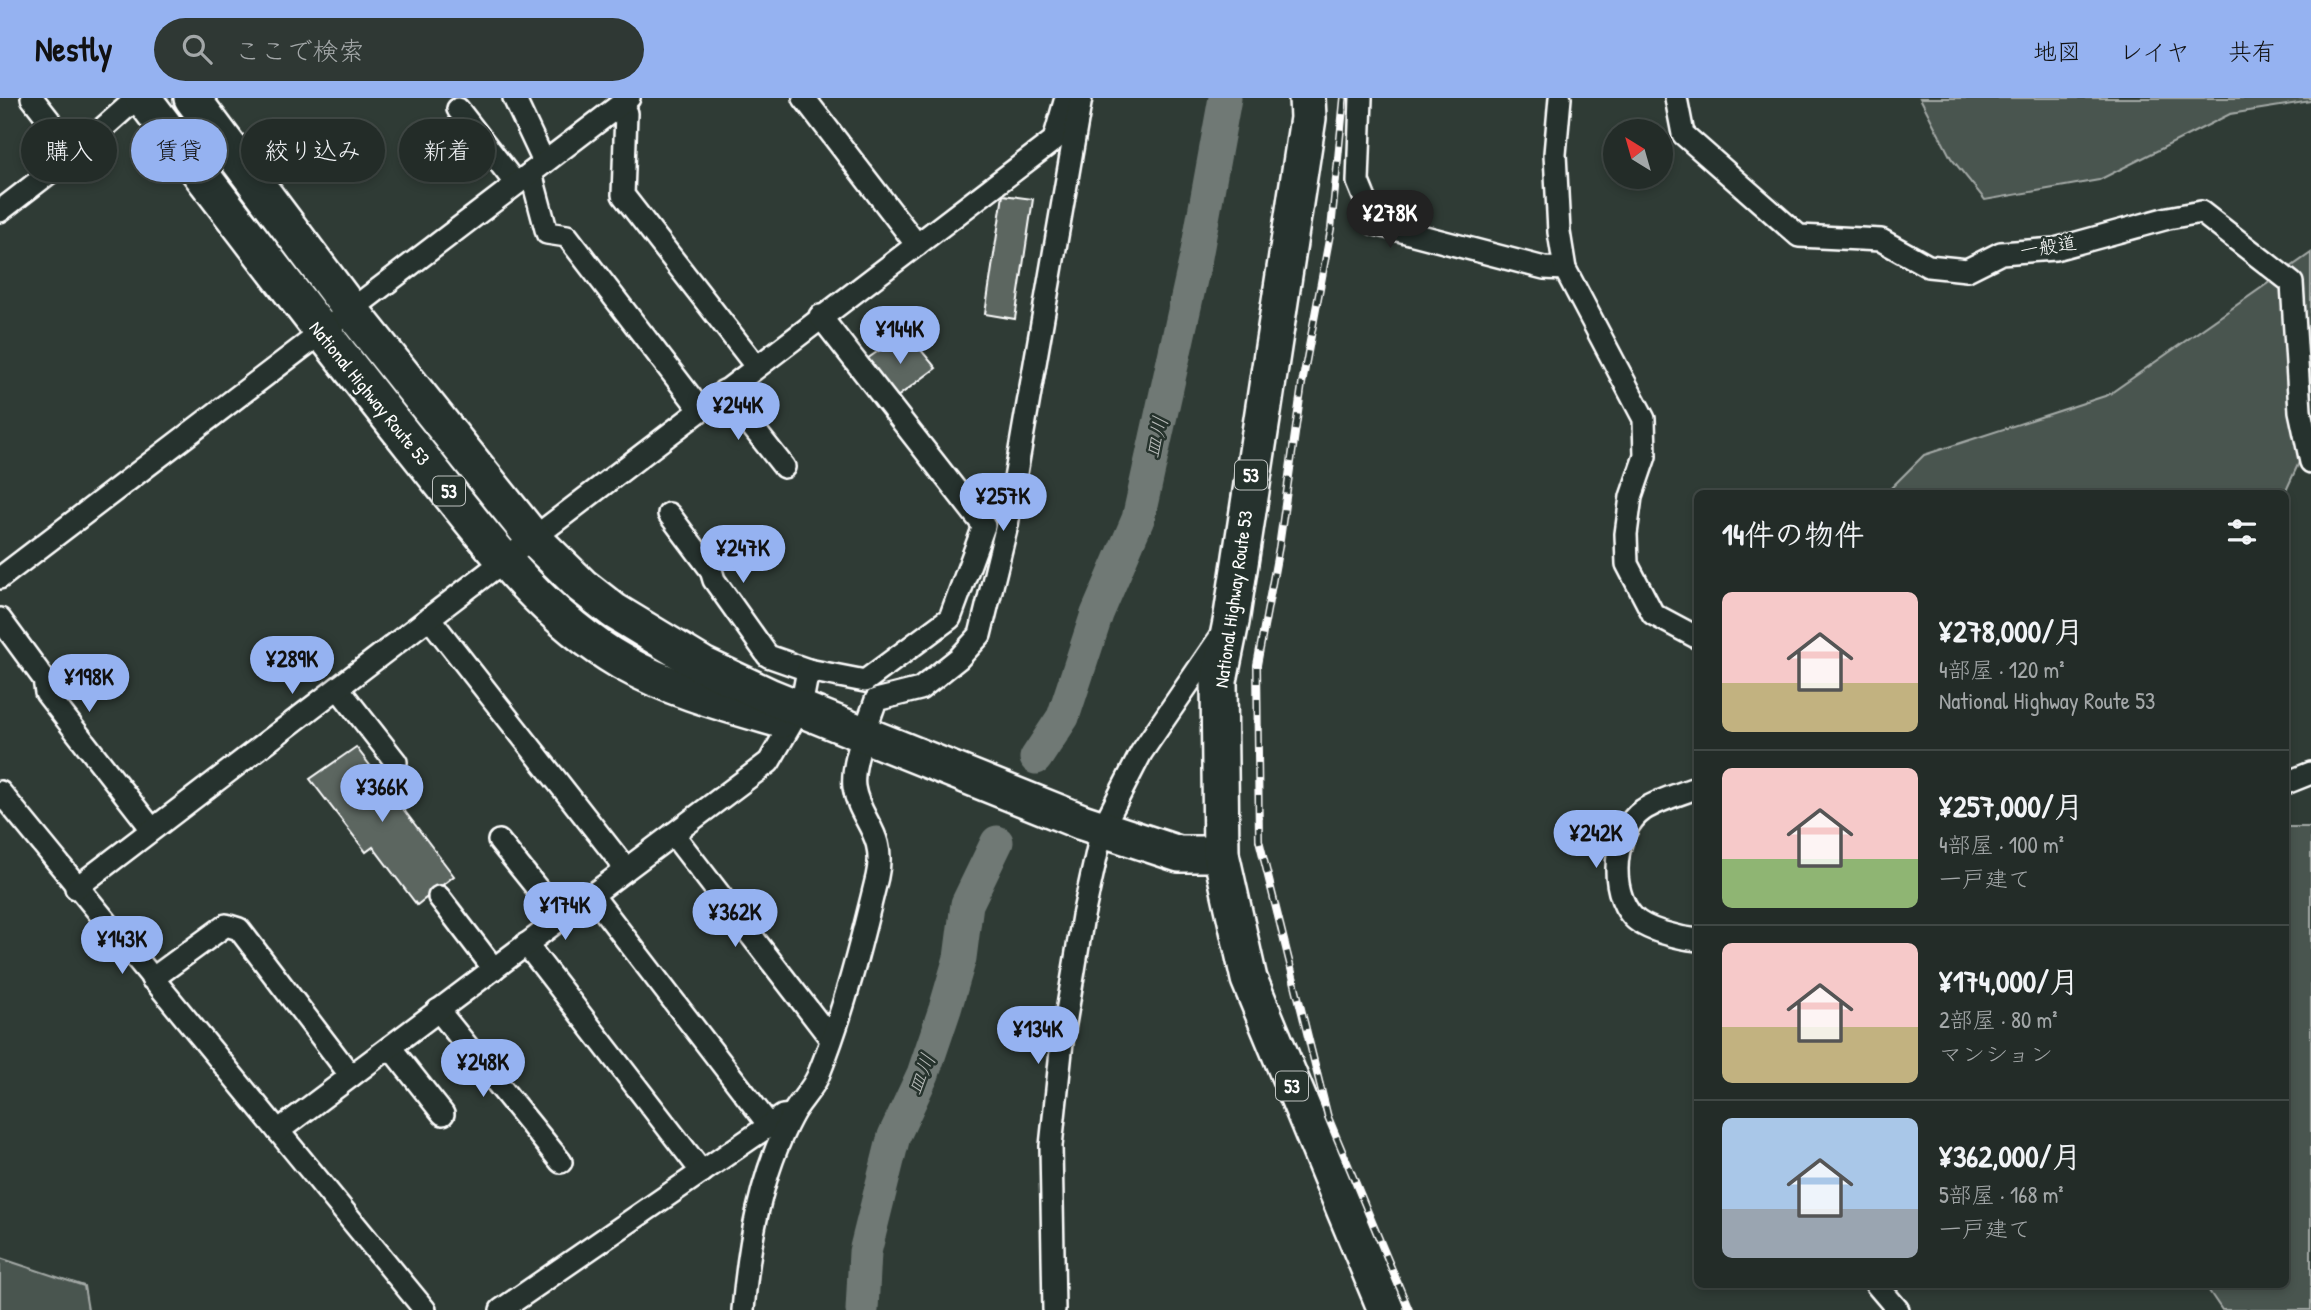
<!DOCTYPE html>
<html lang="ja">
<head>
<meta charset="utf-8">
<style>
  :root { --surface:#232c28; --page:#2f3834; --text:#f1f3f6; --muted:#a3a7a8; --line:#404845; --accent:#95b2f1 }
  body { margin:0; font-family:"Patrick Hand","Klee One",sans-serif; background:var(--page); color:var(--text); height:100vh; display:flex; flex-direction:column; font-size:26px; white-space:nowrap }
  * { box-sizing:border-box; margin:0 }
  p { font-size:23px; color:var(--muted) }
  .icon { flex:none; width:38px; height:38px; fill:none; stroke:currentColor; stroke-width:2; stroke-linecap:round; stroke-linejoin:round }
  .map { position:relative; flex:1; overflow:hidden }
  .sheet { position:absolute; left:1694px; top:392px; width:595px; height:798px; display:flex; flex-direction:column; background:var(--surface); border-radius:10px; box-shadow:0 4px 10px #0003,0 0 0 2px var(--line) }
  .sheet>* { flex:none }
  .banner { position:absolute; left:21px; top:21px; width:665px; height:63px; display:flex; gap:14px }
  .needle { width:46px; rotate:323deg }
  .buttons { position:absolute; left:1603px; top:21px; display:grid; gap:14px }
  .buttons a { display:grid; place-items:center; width:70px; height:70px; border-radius:50%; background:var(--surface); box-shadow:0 4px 10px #0003,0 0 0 2px var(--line); font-size:35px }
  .price { position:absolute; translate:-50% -60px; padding:0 16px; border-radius:24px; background:var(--accent); color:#111; font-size:23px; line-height:46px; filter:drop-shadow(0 2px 4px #0008) }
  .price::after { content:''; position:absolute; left:50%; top:42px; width:21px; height:16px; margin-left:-10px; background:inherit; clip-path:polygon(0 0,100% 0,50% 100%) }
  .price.on { background:#222; color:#fff }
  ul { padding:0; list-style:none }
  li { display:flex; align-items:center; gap:21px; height:175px; padding:0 28px }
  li+li { border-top:2px solid var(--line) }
  li span { display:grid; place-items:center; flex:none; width:196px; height:140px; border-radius:10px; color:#555 }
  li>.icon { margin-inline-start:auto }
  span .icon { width:84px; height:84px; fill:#fffc; stroke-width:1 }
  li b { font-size:30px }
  h2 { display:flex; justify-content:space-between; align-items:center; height:84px; padding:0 28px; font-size:30px }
  .tag { padding:0 24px; border-radius:32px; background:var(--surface); box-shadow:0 4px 10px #0003,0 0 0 2px var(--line); font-size:24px; line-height:63px }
  .tag.on { background:var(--accent); color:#111 }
  header { display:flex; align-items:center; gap:42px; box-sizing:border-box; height:98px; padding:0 35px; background:var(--accent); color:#111 }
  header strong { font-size:33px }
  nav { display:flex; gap:38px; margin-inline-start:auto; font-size:24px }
  .search { width:490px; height:63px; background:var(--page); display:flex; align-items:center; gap:18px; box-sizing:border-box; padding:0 24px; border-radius:38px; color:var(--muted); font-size:26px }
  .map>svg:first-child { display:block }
  .green { fill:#4a544f; stroke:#a4aaa7; stroke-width:2 }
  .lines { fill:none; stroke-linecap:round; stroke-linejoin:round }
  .river { stroke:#707975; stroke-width:33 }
  .building { fill:#5b6661; stroke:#fff; stroke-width:2 }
  .minor-casing { stroke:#fff; stroke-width:26 }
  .trunk-casing { stroke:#fff; stroke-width:40 }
  .minor { stroke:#26332d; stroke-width:21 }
  .trunk { stroke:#26332d; stroke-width:35 }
  .rail-casing { stroke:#fff; stroke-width:8 }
  .rail { stroke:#26332d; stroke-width:5; stroke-dasharray:16; stroke-linecap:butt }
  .labels { text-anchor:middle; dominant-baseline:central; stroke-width:5; stroke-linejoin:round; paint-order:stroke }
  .shield { fill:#26332d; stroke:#bec2c0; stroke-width:2 }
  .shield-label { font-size:18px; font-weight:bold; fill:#fff }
  .street-label { font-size:19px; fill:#fff; stroke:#26332d }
  .water-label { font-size:21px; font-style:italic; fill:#b8bcba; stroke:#26332d }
</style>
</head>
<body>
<header>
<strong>Nestly</strong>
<div class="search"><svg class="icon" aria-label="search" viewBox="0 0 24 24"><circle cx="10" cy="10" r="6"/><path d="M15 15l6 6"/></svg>ここで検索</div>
<nav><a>地図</a><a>レイヤ</a><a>共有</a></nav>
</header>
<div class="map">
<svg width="2311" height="1212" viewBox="0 0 2311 1212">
  <rect width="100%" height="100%" fill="#2f3b35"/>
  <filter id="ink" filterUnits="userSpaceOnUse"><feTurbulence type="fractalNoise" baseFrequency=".0143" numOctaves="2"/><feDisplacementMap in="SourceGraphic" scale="14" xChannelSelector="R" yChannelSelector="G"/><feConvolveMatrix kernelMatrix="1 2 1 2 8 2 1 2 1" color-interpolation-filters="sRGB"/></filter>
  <g filter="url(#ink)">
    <g class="green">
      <path d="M 1920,0 L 2311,0 L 2311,3 L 2230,16 L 2099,82 L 1985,102 L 1951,60 Z"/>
      <path d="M 2311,155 L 2311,338 L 2285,395 L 1885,396 L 1924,357 L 2108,297 Z"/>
      <path d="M 2286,729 L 2311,729 L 2311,1212 L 2222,1212 L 2205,1187 L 2286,1186 Z"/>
      <path d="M 0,1160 L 84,1188 L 88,1212 L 0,1212 Z"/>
    </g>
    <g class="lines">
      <g class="river">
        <path d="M 1036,660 L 1063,619 L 1097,516 L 1138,421 L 1196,159 L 1225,0"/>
        <path d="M 862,1212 L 865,1154 L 894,1038 L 923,976 L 945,911 L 960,860 L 967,806 L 997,744"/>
      </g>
    </g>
    <g class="building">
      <path d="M 1003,97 L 1033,101 L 1015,221 L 985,216 Z"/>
      <path d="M 906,234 L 936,270 L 893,302 L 864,263 Z"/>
      <path d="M 356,649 L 454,778 L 417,807 L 373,749 L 366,754 L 310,681 Z"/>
    </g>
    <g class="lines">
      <defs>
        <g id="minor">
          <path d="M 32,0 L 75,55"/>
          <path d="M 514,0 L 544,64"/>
          <path d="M 804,0 L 917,147"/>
          <path d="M 1361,0 L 1358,84 L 1375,126 L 1544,170 L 1565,171"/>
          <path d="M 1560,0 L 1555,56 L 1559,134 L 1565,171 L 1644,321 L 1645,358 L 1631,399 L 1626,436 L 1627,466 L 1653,516 L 1698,540"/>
          <path d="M 1676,0 L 1683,36 L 1799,138 L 1881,142 L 1928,168 L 1967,172 L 2001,155 L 2055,151 L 2168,120 L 2201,114 L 2292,185 L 2300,313 L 2311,364"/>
          <path d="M 621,6 L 626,15 L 623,97 L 756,268"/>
          <path d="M 458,11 L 516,86"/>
          <path d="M 531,75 L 547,135 L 567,138 L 700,311"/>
          <path d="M 0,113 L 75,55 L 137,0"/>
          <path d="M 724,293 L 784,369"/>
          <path d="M 669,416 L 711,472 L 714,482 L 768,558 L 808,572"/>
          <path d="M 0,480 L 629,0"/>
          <path d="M 0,521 L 44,581 L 46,595 L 152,731"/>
          <path d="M 430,521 L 626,771"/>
          <path d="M 338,590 L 396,664"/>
          <path d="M 2286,685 L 2311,675"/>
          <path d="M 1698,689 C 1681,696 1658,702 1643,712 C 1613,733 1608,792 1633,819 C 1645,832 1679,840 1698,842"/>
          <path d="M 0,694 L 425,1212"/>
          <path d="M 673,736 L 831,941"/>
          <path d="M 499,743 L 561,820"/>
          <path d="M 76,790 L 1054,42 L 1066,0"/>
          <path d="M 592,797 L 769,1027"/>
          <path d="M 439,799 L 494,871"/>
          <path d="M 526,846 L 702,1074"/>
          <path d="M 152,881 L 226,827 L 239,831 L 351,978"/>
          <path d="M 438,912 L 561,1064"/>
          <path d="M 390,949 L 443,1016"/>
          <path d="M 278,1033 L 769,664 L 801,609 L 808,572 L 865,583 L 950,520 L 984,428 L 820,218"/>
          <path d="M 1876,1186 L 1898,1212"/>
          <path d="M 501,1212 L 783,1018 L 792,1017"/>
          <path d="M 743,1212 C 749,1146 760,1077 792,1017 C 799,1004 812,992 818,978 C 844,914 861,845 877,779 C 887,735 859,723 854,689 C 851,665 868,625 876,602 L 920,591 L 959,560 L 980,537 L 1007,427 L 1081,0"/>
          <path d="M 1054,1212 L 1051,1048 L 1062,944 L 1083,818 L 1102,731 L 1141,655 L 1221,538"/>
        </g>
        <g id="trunk">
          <path d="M 143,0 C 232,117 321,234 412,348 C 475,426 534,513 622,564 C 672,592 726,606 781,622"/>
          <path d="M 192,0 L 350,211 L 533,440 L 582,488 L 614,513 L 703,567 L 771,599 L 1082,724 L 1179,756 L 1221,756"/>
          <path d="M 1307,0 L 1308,20 L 1231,524 L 1219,583 L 1221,756 L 1249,881 L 1386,1212"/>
        </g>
      </defs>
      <use href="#minor" class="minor-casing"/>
      <use href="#trunk" class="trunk-casing"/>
      <use href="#minor" class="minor"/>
      <use href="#trunk" class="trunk"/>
      <defs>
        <path id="rail" d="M 1344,0 L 1331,131 L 1302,286 L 1279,449 L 1257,567 L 1259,742 L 1328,1019 L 1409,1212"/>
      </defs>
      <use href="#rail" class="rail-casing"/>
      <use href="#rail" class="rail"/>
    </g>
  </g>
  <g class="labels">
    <g class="shield">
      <rect x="1235" y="362.5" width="32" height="29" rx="5"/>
      <rect x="433" y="378.5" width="32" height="29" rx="5"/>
      <rect x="1276" y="973.5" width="32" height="29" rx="5"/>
    </g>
    <g class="shield-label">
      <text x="1251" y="377">53</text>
      <text x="449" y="393">53</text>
      <text x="1292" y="988">53</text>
    </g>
    <g class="street-label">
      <text transform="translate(2048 148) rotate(-9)">一般道</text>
      <text transform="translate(370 295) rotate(51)">National Highway Route 53</text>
      <text transform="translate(1233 501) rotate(-82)">National Highway Route 53</text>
    </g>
    <g class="water-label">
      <text transform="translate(1156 339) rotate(-77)">皿川</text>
      <text transform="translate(921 976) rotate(-68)">皿川</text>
    </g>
  </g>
</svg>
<div class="buttons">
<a><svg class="needle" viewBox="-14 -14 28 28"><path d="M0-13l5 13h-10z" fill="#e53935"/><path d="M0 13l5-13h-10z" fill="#a3a7a8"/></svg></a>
</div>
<b class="price on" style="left:1390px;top:152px">¥278K</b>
<b class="price" style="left:900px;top:268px">¥144K</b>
<b class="price" style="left:738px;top:344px">¥244K</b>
<b class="price" style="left:1003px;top:435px">¥257K</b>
<b class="price" style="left:743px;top:487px">¥247K</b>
<b class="price" style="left:292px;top:598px">¥289K</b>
<b class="price" style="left:89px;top:616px">¥198K</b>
<b class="price" style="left:382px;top:726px">¥366K</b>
<b class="price" style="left:1596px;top:772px">¥242K</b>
<b class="price" style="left:565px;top:844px">¥174K</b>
<b class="price" style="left:735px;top:851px">¥362K</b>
<b class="price" style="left:122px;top:878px">¥143K</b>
<b class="price" style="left:1038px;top:968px">¥134K</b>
<b class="price" style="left:483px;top:1001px">¥248K</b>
<div class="banner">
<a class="tag">購入</a>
<a class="tag on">賃貸</a>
<a class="tag">絞り込み</a>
<a class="tag">新着</a>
</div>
<section class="sheet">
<h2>14件の物件<svg class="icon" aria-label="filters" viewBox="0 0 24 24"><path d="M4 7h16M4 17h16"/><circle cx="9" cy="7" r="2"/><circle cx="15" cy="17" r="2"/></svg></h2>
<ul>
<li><span style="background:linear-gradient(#f6c9c9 65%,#c2b280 0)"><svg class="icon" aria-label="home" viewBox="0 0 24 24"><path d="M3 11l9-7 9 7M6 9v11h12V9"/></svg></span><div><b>¥278,000/月</b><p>4部屋 · 120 m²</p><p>National Highway Route 53</p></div></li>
<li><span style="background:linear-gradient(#f6c9c9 65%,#8fb573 0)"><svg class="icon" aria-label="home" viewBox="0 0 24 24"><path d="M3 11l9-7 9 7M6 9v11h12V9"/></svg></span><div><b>¥257,000/月</b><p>4部屋 · 100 m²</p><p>一戸建て</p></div></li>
<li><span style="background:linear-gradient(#f6c9c9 60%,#c2b280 0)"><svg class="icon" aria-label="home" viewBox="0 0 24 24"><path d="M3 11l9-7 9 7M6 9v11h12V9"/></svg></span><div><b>¥174,000/月</b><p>2部屋 · 80 m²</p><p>マンション</p></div></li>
<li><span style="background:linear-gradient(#a9c7e8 65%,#9aa5b1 0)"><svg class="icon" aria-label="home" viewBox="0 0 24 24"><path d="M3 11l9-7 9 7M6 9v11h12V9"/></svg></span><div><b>¥362,000/月</b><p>5部屋 · 168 m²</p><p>一戸建て</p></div></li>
</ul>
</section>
</div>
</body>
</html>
